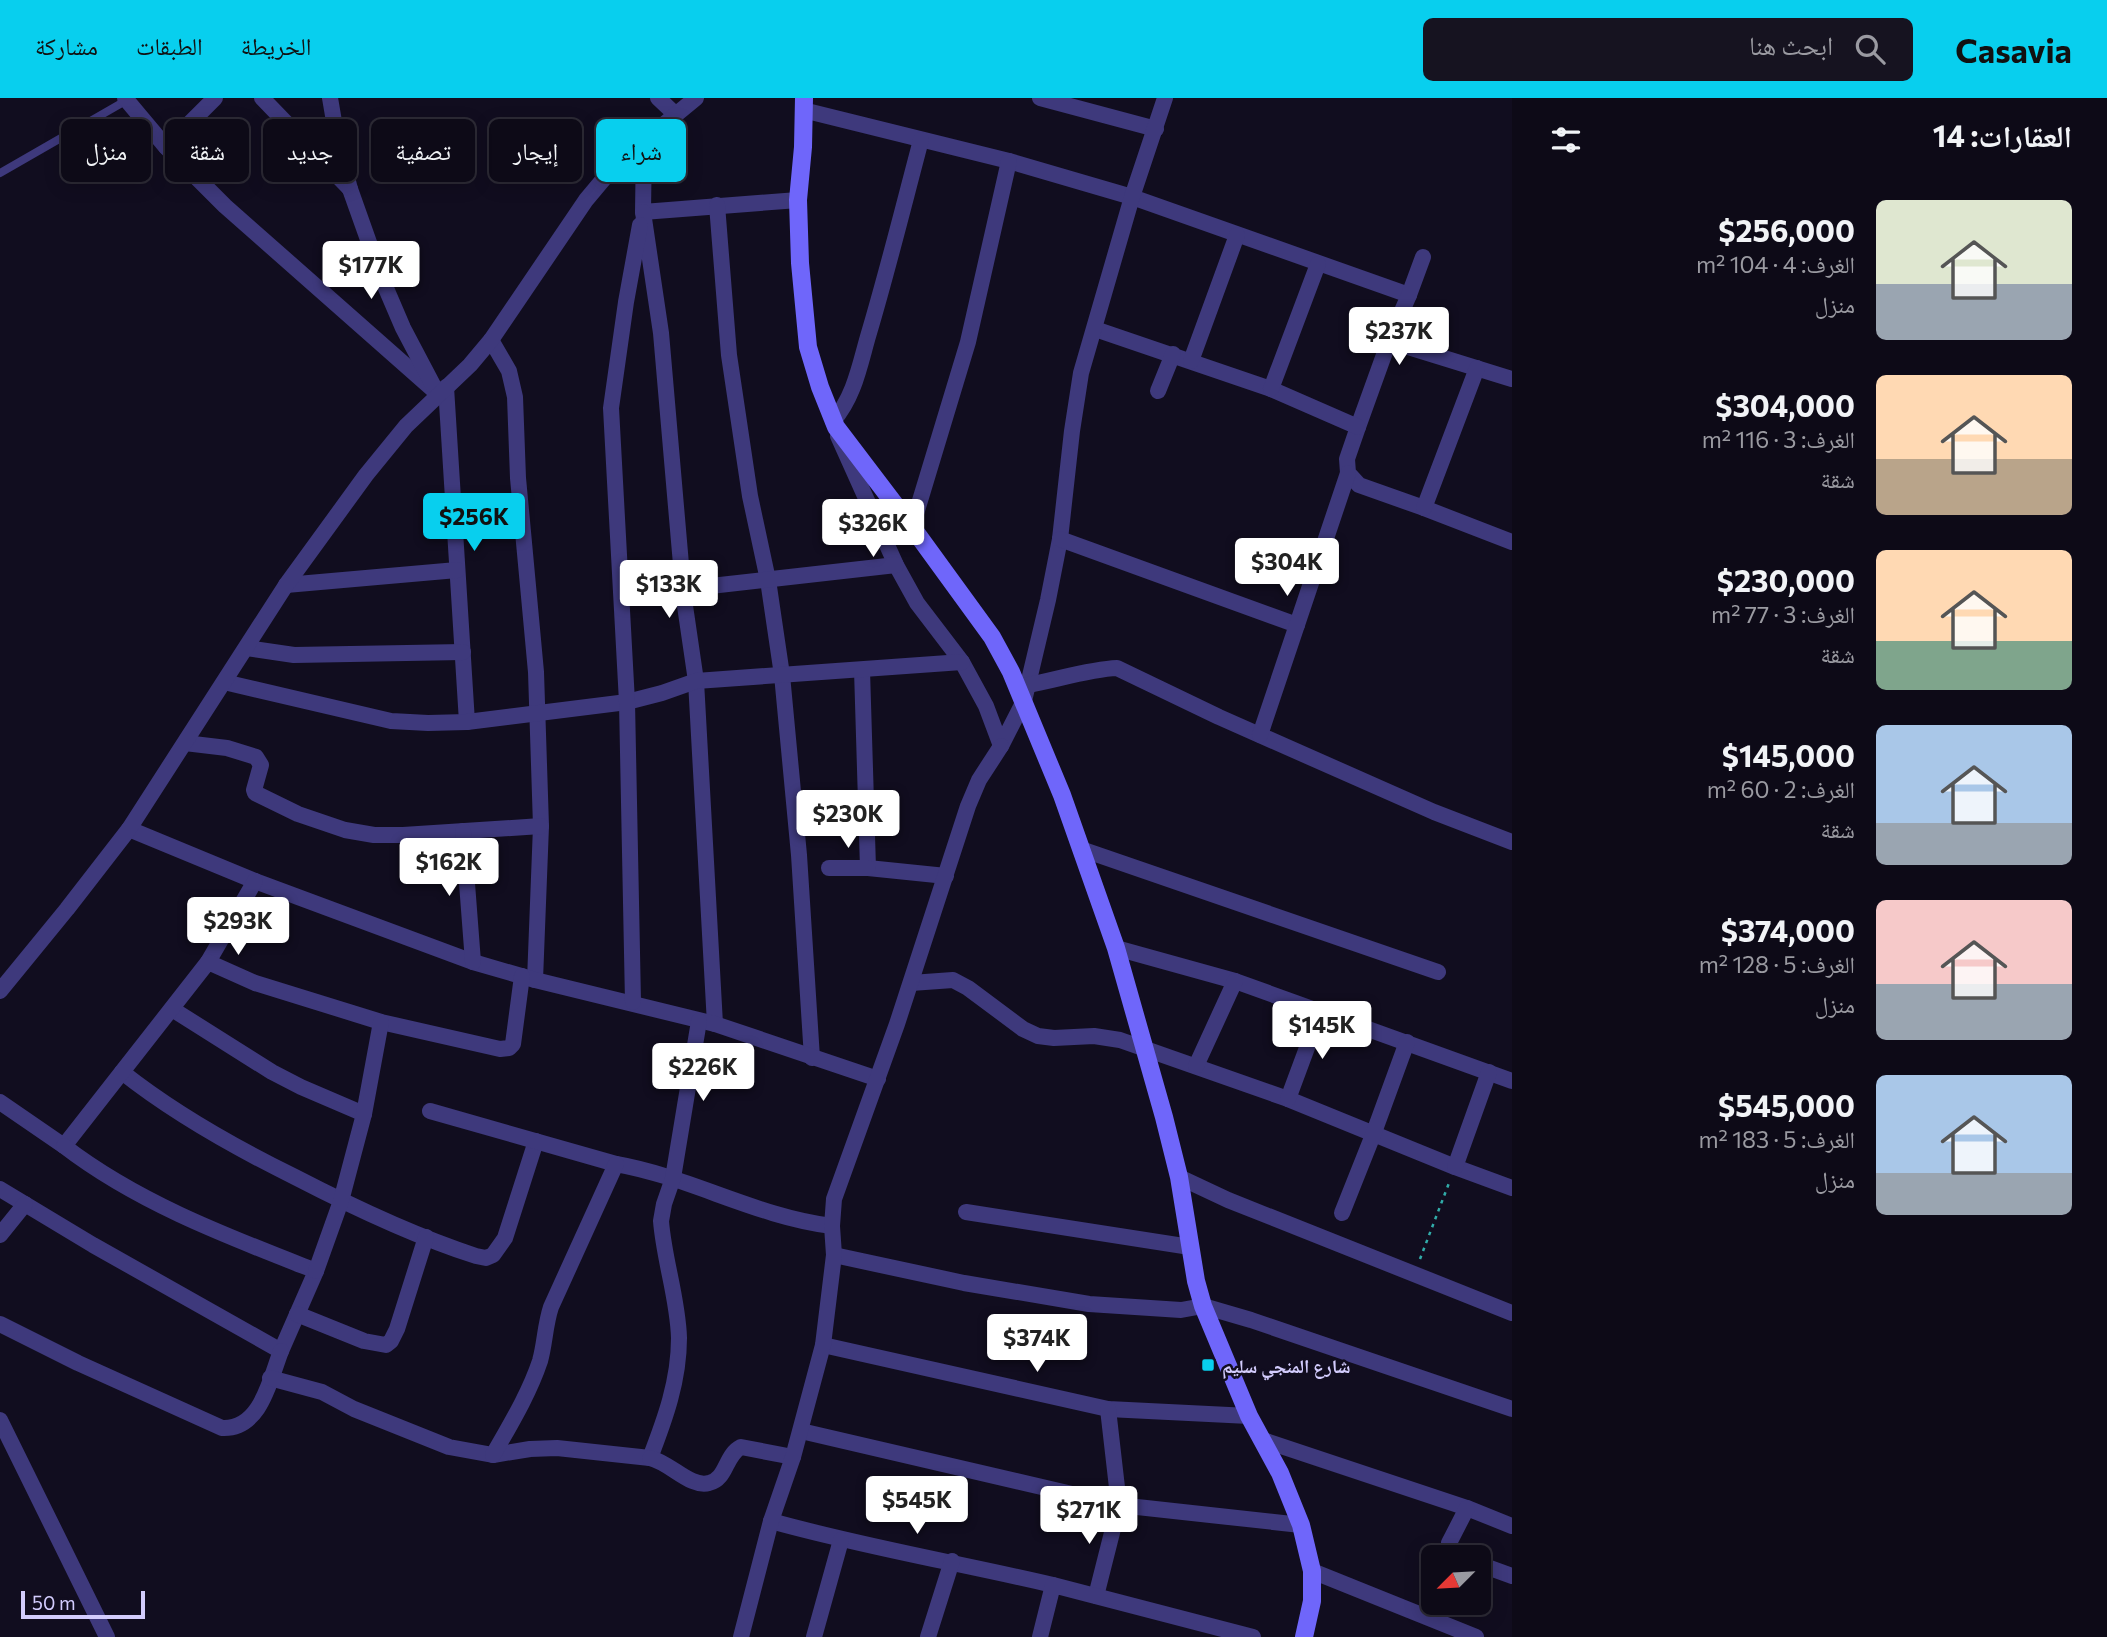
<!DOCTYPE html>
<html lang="ar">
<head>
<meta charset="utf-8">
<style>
  :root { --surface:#0d0a17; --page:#161320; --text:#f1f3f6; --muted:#9a9aa1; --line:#2d2b36; --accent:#08cfee }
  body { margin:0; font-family:Commissioner,"Noto Naskh Arabic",sans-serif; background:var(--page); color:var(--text); direction:rtl; height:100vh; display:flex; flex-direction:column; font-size:26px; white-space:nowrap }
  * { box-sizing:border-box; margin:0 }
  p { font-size:23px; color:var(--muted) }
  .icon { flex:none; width:38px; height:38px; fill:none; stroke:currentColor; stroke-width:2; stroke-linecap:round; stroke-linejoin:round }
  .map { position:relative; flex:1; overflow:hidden; direction:ltr }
  .side { display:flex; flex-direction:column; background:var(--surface); width:595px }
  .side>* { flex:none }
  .guide { position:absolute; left:21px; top:21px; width:665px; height:63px; direction:rtl; display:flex; gap:14px }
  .needle { width:46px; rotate:246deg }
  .controls { position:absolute; left:1421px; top:1447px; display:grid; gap:14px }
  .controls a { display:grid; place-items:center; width:70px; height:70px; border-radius:10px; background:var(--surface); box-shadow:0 4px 18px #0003,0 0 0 2px var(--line); font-size:35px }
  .scale { position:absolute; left:21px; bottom:18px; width:124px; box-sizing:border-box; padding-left:7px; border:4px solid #d3ccfd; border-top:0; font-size:19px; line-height:24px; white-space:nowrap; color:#d3ccfd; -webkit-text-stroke:5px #110d1f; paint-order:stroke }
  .price { position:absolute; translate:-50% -60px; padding:0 16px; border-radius:7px; background:#fff; color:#222; font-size:23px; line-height:46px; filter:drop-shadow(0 2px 4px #0008) }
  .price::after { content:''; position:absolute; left:50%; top:42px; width:21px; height:16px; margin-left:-10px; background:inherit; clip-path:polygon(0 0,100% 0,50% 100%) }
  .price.on { background:var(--accent); color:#111 }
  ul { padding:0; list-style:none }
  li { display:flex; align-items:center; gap:21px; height:175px; padding:0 35px }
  li span { display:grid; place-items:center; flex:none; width:196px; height:140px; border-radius:10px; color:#555 }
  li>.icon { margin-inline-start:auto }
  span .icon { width:84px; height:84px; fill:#fffc; stroke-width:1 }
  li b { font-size:30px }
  h2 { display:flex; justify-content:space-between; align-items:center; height:84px; padding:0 35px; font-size:30px }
  .chip { padding:0 24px; border-radius:10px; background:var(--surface); box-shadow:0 4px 18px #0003,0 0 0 2px var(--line); font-size:24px; line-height:63px }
  .chip.on { background:var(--accent); color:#111 }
  header { display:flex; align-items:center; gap:42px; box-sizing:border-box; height:98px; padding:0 35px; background:var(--accent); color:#111 }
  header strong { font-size:33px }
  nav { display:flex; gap:38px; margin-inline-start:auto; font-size:24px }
  .search { width:490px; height:63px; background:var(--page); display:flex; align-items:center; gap:18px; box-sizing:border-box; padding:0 24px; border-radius:10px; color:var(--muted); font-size:26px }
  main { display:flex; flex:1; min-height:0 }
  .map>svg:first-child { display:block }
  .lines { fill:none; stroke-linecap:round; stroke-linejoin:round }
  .path { stroke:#31aca9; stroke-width:2.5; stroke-dasharray:3.5 5; stroke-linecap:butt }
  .lane { stroke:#3e397c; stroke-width:8 }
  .street { stroke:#3e397c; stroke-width:16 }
  .secondary { stroke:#6f66fa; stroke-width:18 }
  .poi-dot { fill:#08cfee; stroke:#110d1f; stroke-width:2.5 }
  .labels { text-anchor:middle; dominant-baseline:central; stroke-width:5; stroke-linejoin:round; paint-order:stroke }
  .poi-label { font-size:19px; font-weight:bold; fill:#d3ccfd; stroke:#110d1f; text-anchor:start }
</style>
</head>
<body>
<header>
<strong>Casavia</strong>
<div class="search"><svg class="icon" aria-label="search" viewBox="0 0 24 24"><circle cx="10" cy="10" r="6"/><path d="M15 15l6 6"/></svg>ابحث هنا</div>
<nav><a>الخريطة</a><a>الطبقات</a><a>مشاركة</a></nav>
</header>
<main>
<section class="side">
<h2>العقارات: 14<svg class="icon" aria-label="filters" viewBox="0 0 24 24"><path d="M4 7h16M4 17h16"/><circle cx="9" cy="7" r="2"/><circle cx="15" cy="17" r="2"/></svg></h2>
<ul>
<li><span style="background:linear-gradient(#dfe7d0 60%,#9aa5b1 0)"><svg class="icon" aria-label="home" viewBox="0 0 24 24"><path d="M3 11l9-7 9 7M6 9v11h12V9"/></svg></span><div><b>$256,000</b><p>الغرف: 4 · 104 m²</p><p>منزل</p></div></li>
<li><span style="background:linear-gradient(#ffd9b3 60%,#b9a48a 0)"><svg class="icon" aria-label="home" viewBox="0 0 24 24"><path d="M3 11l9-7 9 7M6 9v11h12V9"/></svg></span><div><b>$304,000</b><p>الغرف: 3 · 116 m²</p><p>شقة</p></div></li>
<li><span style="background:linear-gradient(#ffd9b3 65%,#7fa58c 0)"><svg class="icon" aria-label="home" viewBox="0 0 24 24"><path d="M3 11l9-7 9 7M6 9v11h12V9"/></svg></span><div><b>$230,000</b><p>الغرف: 3 · 77 m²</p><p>شقة</p></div></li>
<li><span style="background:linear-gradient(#a9c7e8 70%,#9aa5b1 0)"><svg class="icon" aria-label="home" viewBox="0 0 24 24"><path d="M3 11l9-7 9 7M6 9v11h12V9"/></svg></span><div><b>$145,000</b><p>الغرف: 2 · 60 m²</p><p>شقة</p></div></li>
<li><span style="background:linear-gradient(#f6c9c9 60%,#9aa5b1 0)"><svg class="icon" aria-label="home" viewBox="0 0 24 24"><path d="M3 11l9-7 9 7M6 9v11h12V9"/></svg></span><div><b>$374,000</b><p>الغرف: 5 · 128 m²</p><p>منزل</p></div></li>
<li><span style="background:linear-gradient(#a9c7e8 70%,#9aa5b1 0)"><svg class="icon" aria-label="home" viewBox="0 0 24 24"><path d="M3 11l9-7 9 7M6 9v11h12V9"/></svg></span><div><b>$545,000</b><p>الغرف: 5 · 183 m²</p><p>منزل</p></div></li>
</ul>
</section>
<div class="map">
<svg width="1512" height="1539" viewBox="0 0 1512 1539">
  <rect width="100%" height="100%" fill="#110d1f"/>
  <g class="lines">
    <path class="path" d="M 1420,1161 L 1449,1085"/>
    <path class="lane" d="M 0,75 L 127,2"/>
    <g class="street">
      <path d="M 125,0 L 166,49 L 225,108 L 438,296"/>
      <path d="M 262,0 L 350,91 L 337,41 L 330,0"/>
      <path d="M 658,0 L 675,16"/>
      <path d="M 1040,0 L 1156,31"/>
      <path d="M 803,12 L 1009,63 L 1132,99 L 1409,197"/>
      <path d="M 644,41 L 643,114 L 798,102"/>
      <path d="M 166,49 L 215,0"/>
      <path d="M 350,91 L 382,181 L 403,230 L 433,287"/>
      <path d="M 717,107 L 729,257 L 750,398 L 768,482 L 782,577 L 799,757 L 812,960"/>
      <path d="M 643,114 L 661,235 L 684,501 L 696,583 L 715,926"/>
      <path d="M 1423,159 L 1409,197 L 1389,243 L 1358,329 L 1347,361 L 1348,375 L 1359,387 L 1424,410 L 1512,444"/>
      <path d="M 1095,231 L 1271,291 L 1358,329"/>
      <path d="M 491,242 L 509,273 L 515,299 L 518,380 L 536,574 L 541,728 L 535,882"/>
      <path d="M 1389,243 L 1512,281"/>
      <path d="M 1191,263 L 1237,137"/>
      <path d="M 446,289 L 467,624"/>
      <path d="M 1271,291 L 1318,166"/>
      <path d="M 1158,293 L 1173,256"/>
      <path d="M 833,323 C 855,298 860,265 869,235 C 888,171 904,106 921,42"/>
      <path d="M 838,338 L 896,467 L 917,505 L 962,564 L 986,608 L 1001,648 L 1024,603 L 1048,502 L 1060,441 L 1072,333 L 1081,275 L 1132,99 L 1165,0"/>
      <path d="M 1424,410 L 1477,270"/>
      <path d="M 912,429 L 968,244 L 1009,63"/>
      <path d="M 1060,441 L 1297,527"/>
      <path d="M 286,487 L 457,472"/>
      <path d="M 684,491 L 896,467"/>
      <path d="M 247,550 L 294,557 L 463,554"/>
      <path d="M 862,572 L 868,770 L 946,778"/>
      <path d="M 224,584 L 391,623 L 428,625 L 467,624 L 627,604 L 662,595 L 696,583 L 962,564"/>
      <path d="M 1028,587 C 1056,582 1090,571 1117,570 L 1219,619 L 1434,714 L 1512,744"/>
      <path d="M 1260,637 L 1348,375"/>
      <path d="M 185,645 L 227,650 L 256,659 L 261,667 L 254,692 L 255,695 L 298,716 L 345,732 L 374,737 L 403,737 L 541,728"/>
      <path d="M 129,731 L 255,783 L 473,864 L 535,882 L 715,926 L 878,981"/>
      <path d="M 463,733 L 473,864"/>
      <path d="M 1081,751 L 1438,874"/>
      <path d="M 829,770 L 868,770"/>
      <path d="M 1116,850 L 1235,883 L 1512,983"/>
      <path d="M 208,864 L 255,783"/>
      <path d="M 911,885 L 953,882 L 968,890 L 1023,931 L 1038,938 L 1054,940 L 1094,938 L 1120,942 L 1288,1001 L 1455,1069 L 1512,1090"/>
      <path d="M 0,893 L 67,811 L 129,731 L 286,487 L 366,377 L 406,328 L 470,267 L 491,242 L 586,102 L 617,65 L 696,0"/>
      <path d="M 633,904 L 627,604 L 611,310 L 626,204 L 640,127"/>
      <path d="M 172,911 L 272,974 L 301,989 L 364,1016"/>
      <path d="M 1196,968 L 1235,883"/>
      <path d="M 122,974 C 175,1016 234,1049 295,1079 C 353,1109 414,1138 476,1158 L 486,1160 L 493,1157 L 505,1140 L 536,1043"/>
      <path d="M 1288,1001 L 1321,912"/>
      <path d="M 0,1004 L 64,1048 L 208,864 L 255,885 L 381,924 L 500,951 L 509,950 L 513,946 L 522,878"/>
      <path d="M 430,1013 L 616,1066 C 690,1079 757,1119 832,1128"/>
      <path d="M 1455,1069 L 1489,974"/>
      <path d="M 1179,1079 L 1228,1102 L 1512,1215"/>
      <path d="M 0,1091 L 93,1147 L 281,1253 L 316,1173 C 229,1139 138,1105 64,1048"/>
      <path d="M 966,1114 L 1190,1149"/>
      <path d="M 1342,1115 L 1373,1037 L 1407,944"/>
      <path d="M 0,1137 L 25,1106"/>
      <path d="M 834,1157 L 964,1185 L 1089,1206 L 1181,1212 L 1203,1208 L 1251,1222 L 1512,1311"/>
      <path d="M 316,1173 L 341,1103 L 364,1016 L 381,924"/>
      <path d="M 297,1216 L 364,1243 L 386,1247 L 391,1243 L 397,1231 L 426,1139"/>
      <path d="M 0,1226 L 78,1265 L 222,1330 C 261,1332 270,1281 281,1253"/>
      <path d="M 823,1247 L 1108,1311 L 1249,1318"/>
      <path d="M 270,1280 L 322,1294 L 354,1311 L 449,1349 L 493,1357 L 530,1351 L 557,1350 L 650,1360 C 665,1321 679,1283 679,1240 C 678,1201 664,1162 661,1123 L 664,1106 L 673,1080 L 699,923"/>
      <path d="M 0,1322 L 107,1539"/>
      <path d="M 801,1333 L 1119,1407 L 1301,1427"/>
      <path d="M 1263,1342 L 1467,1410 L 1512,1428"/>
      <path d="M 493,1357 C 510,1327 529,1296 540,1263 C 545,1245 545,1227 551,1209 L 616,1066"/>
      <path d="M 650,1360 C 671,1365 690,1390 709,1385 C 727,1381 725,1357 741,1349 L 793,1359"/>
      <path d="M 771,1423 C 864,1449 959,1465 1053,1487"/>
      <path d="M 1466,1460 L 1453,1453 L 1449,1445 L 1467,1410"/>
      <path d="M 1479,1466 L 1512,1478"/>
      <path d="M 1312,1473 L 1476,1539"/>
      <path d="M 1096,1498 L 1119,1407 L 1108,1311"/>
      <path d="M 741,1539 L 771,1423 L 793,1359 L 823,1247 L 834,1157 L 832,1128 L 834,1101 L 897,926 L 968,708 L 979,682 L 1001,648"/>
      <path d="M 814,1539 L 841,1442"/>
      <path d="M 928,1539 L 952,1463"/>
      <path d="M 1040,1539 L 1053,1487 L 1253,1539"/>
    </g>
    <path class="secondary" d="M 804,0 L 803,49 L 798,102 L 800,165 L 808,249 L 820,289 L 836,329 L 912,429 L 992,539 L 1011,574 L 1062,697 L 1116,850 L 1164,1019 L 1179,1079 L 1196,1183 L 1203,1208 L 1249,1318 L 1280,1375 L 1301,1427 L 1312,1473 L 1312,1503 L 1304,1539"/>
  </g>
  <rect class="poi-dot" x="1201" y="1260" width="14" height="14" rx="3.5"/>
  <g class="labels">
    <g class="poi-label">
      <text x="1222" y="1267">شارع المنجي سليم</text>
    </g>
  </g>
</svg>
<div class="controls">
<a><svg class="needle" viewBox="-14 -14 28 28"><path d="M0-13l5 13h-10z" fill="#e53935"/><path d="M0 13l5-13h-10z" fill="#9a9aa1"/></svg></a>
</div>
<div class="scale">50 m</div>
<b class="price" style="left:371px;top:203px">$177K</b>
<b class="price" style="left:1399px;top:269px">$237K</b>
<b class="price on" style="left:474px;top:455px">$256K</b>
<b class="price" style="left:873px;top:461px">$326K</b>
<b class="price" style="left:1287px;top:500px">$304K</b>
<b class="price" style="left:669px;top:522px">$133K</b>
<b class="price" style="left:848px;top:752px">$230K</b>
<b class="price" style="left:449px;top:800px">$162K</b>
<b class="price" style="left:238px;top:859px">$293K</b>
<b class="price" style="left:1322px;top:963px">$145K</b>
<b class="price" style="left:703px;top:1005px">$226K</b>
<b class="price" style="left:1037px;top:1276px">$374K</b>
<b class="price" style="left:917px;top:1438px">$545K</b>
<b class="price" style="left:1089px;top:1448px">$271K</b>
<div class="guide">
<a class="chip on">شراء</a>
<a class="chip">إيجار</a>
<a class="chip">تصفية</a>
<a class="chip">جديد</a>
<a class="chip">شقة</a>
<a class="chip">منزل</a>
</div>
</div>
</main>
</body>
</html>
